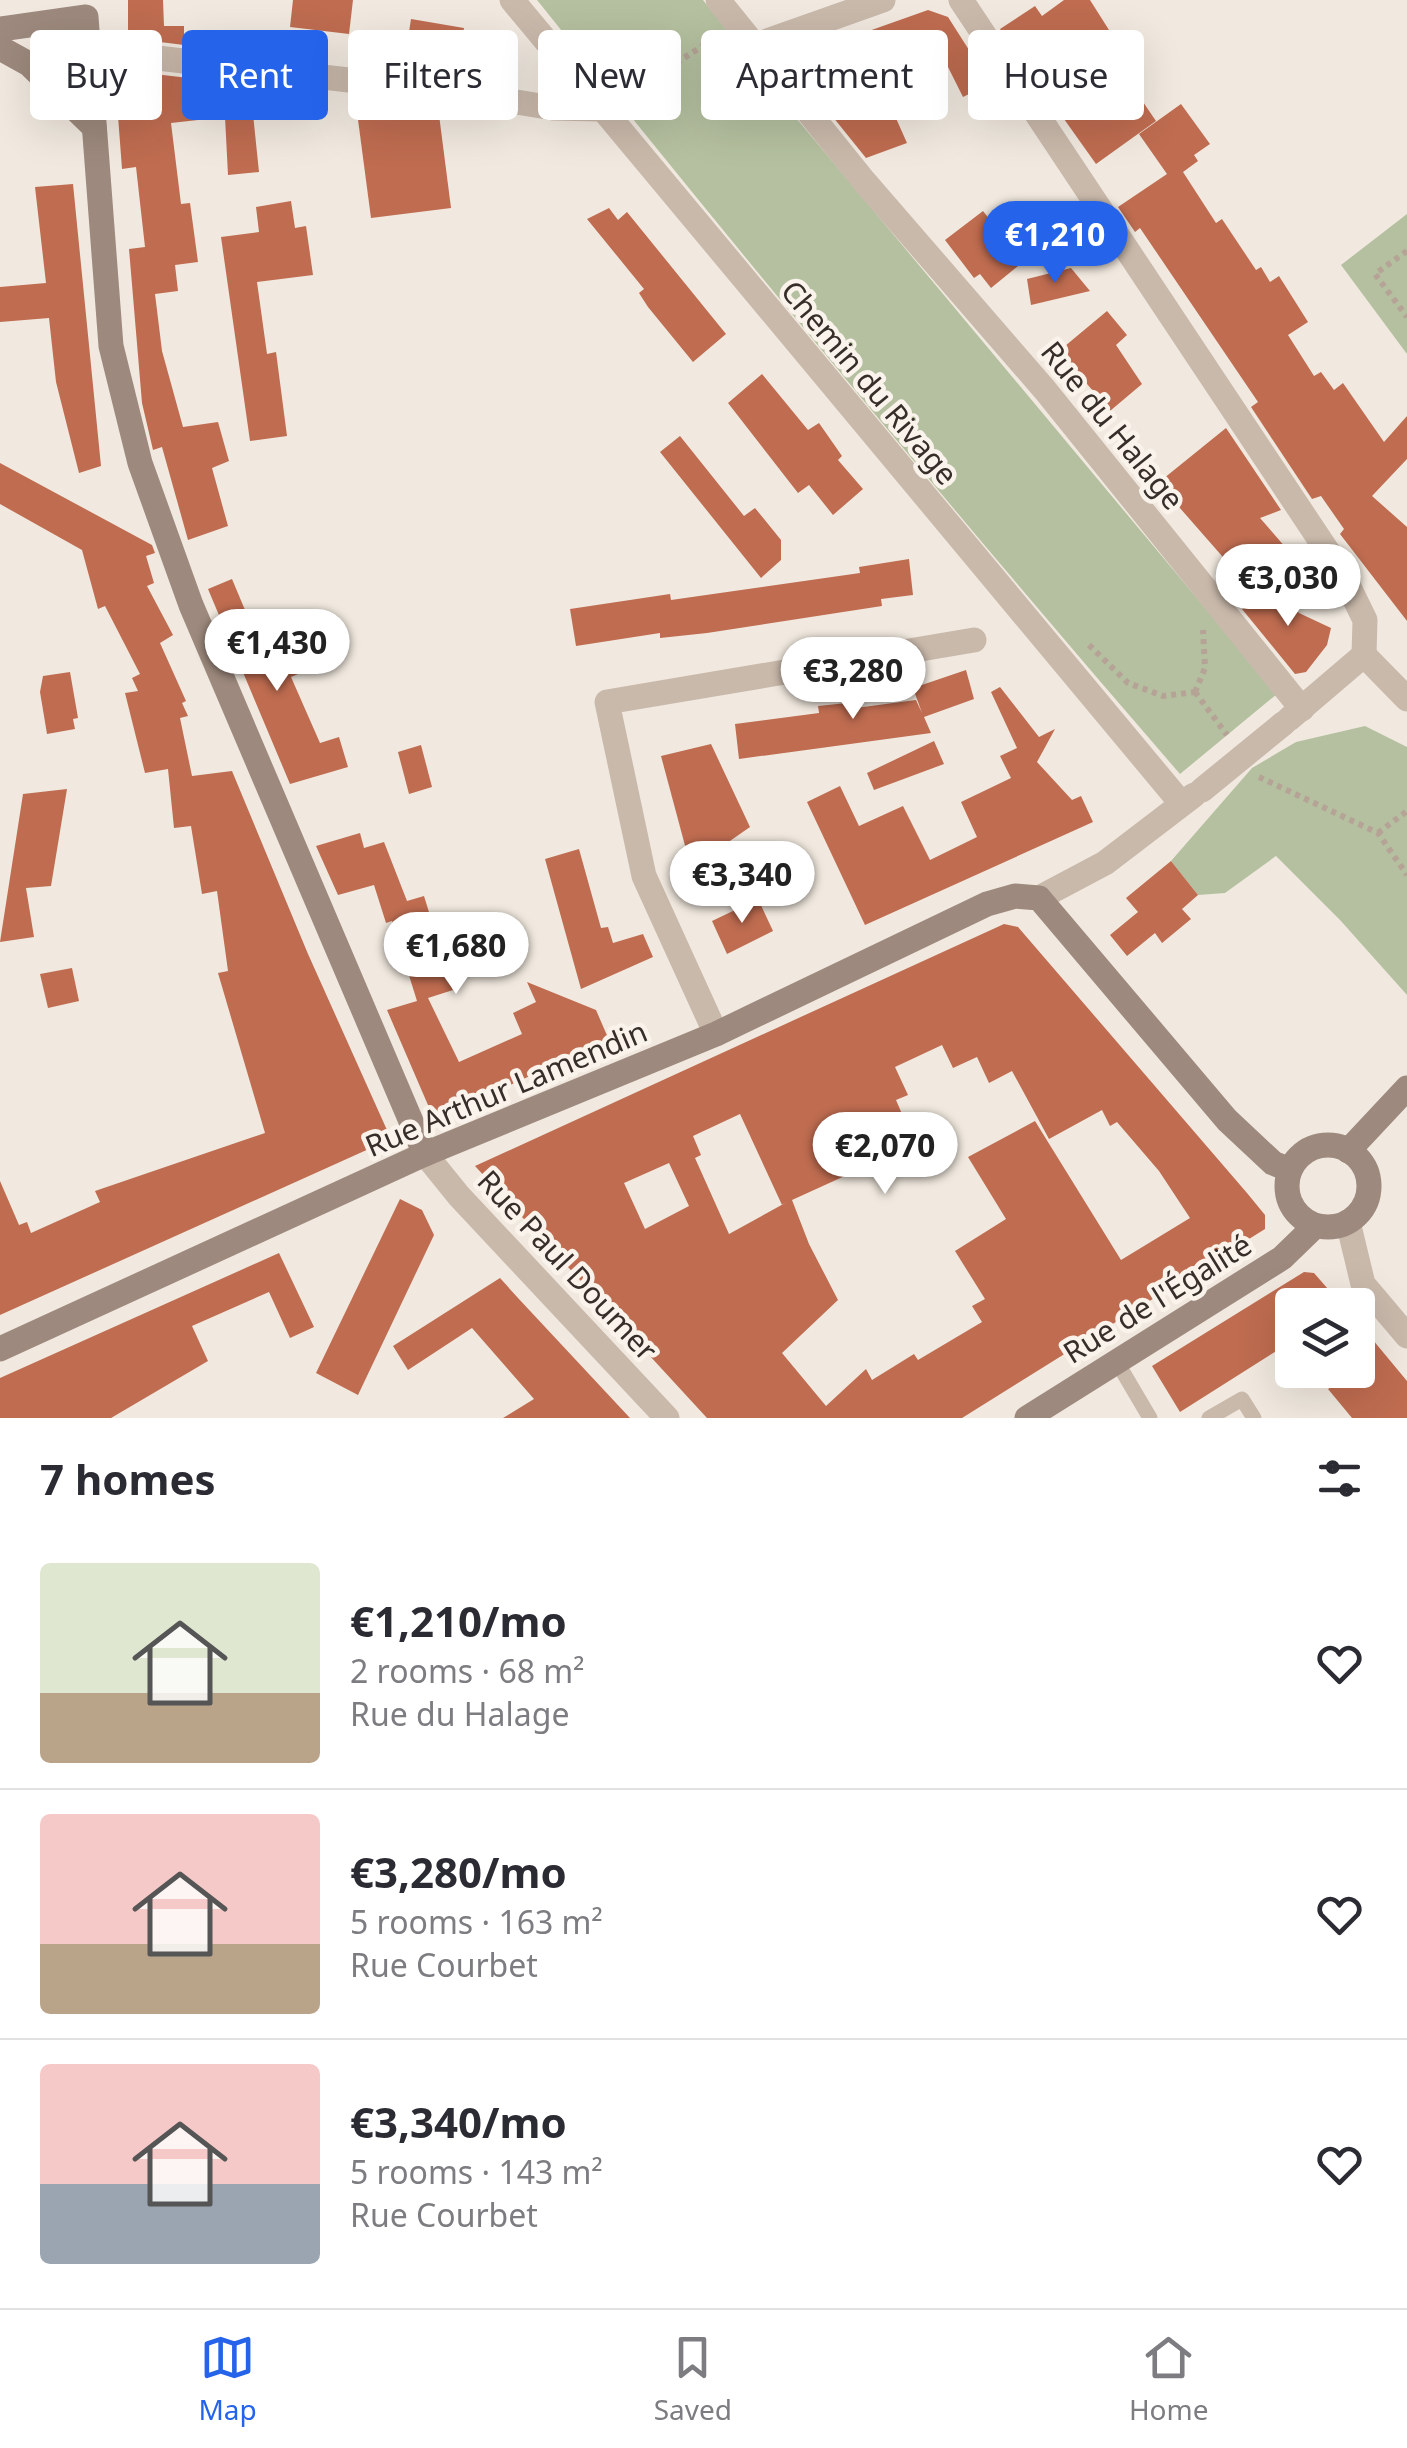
<!DOCTYPE html>
<html lang="en">
<head>
<meta charset="utf-8">
<style>
  :root { --surface:#fff; --page:#f7f7f7; --text:#2b2b33; --muted:#7c7c81; --line:#e1e1e2; --accent:#2563eb }
  body { margin:0; font-family:"Noto Sans",sans-serif; background:var(--page); color:var(--text); height:100vh; display:flex; flex-direction:column; font-size:38px; white-space:nowrap }
  * { box-sizing:border-box; margin:0 }
  p { font-size:32px; color:var(--muted) }
  .icon { flex:none; width:55px; height:55px; fill:none; stroke:currentColor; stroke-width:2; stroke-linecap:round; stroke-linejoin:round }
  .map { position:relative; height:1418px; overflow:hidden }
  .side { display:flex; flex-direction:column; background:var(--surface); flex:1 }
  .side>* { flex:none }
  .top-card { position:absolute; left:30px; top:30px; width:1348px; height:90px; display:flex; gap:20px }
  .buttons { position:absolute; left:1275px; top:1288px; display:grid; gap:20px }
  .buttons a { display:grid; place-items:center; width:100px; height:100px; border-radius:10px; background:var(--surface); box-shadow:0 10px 40px #0002; font-size:50px }
  .price { position:absolute; translate:-50% -85px; padding:0 22px; border-radius:35px; background:#fff; color:#222; font-size:32px; line-height:65px; filter:drop-shadow(0 2px 5px #0008) }
  .price::after { content:''; position:absolute; left:50%; top:60px; width:30px; height:22px; margin-left:-15px; background:inherit; clip-path:polygon(0 0,100% 0,50% 100%) }
  .price.current { background:var(--accent); color:#fff }
  ul { padding:0; list-style:none }
  li { display:flex; align-items:center; gap:30px; height:250px; padding:0 40px }
  li+li { border-top:2px solid var(--line) }
  li span { display:grid; place-items:center; flex:none; width:280px; height:200px; border-radius:10px; color:#555 }
  li>.icon { margin-inline-start:auto }
  span .icon { width:120px; height:120px; fill:#fffc; stroke-width:1 }
  li b { font-size:42px }
  h2 { display:flex; justify-content:space-between; align-items:center; height:120px; padding:0 40px; font-size:42px }
  .pill { padding:0 35px; border-radius:10px; background:var(--surface); box-shadow:0 10px 40px #0002; font-size:35px; line-height:90px }
  .pill.current { background:var(--accent); color:#fff }
  .dock { display:flex; justify-content:space-around; align-items:center; height:140px; border-top:2px solid var(--line); background:var(--surface); font-size:28px; color:var(--muted) }
  .dock a { display:grid; justify-items:center; gap:5px }
  .dock .current { color:var(--accent) }
  .map>svg:first-child { display:block }
  .green { fill:#b5c0a0 }
  .building { fill:#bf6c50; fill-rule:evenodd }
  .lines { fill:none; stroke-linecap:round; stroke-linejoin:round }
  .path { stroke:#b5a396; stroke-width:6; stroke-dasharray:5 5; stroke-linecap:butt }
  .lane { stroke:#c9b9ab; stroke-width:15 }
  .street { stroke:#c9b9ab; stroke-width:25 }
  .secondary { stroke:#9d897d; stroke-width:25 }
  .street-bridge { stroke:#c9b9ab; stroke-width:25 }
  .labels { text-anchor:middle; dominant-baseline:central; stroke-width:9; stroke-linejoin:round; paint-order:stroke }
  .street-label { font-size:30px; fill:#372e2a; stroke:#f9f3eb }
</style>
</head>
<body>
<div class="map">
<svg width="1407" height="1418" viewBox="0 0 1407 1418">
  <rect width="100%" height="100%" fill="#f1e9df"/>
  <g class="green">
    <path d="M 537,0 L 703,0 L 797,119 L 1277,694 L 1180,774 C 960,520 747,262 537,0 Z"/>
    <path d="M 1407,214 L 1407,354 L 1341,265 Z"/>
    <path d="M 1365,726 L 1407,747 L 1407,995 L 1340,920 L 1276,856 L 1225,893 L 1198,895 L 1171,861 L 1252,768 L 1296,742 Z"/>
  </g>
  <g class="building">
    <path d="M 128,0 L 163,0 L 164,26 L 184,26 L 184,45 L 128,38 Z"/>
    <path d="M 293,0 L 353,0 L 349,34 L 290,27 Z"/>
    <path d="M 1064,0 L 1090,0 L 1135,71 L 1126,77 L 1156,121 L 1096,164 L 1000,29 L 1035,6 L 1042,16 Z"/>
    <path d="M 928,10 L 948,17 L 969,50 L 973,47 L 995,81 L 963,97 L 945,61 L 881,96 L 891,107 L 907,143 L 866,158 L 812,91 L 795,58 L 802,55 L 799,49 L 846,31 L 849,38 Z"/>
    <path d="M 411,19 L 464,28 L 458,68 L 433,64 L 434,73 L 403,70 Z"/>
    <path d="M 128,71 L 250,85 L 259,172 L 228,175 L 225,117 L 171,123 L 181,204 L 190,203 L 198,262 L 175,265 L 178,291 L 155,294 L 162,351 L 183,427 L 218,422 L 229,461 L 212,468 L 228,526 L 188,540 L 162,447 L 153,450 L 142,403 L 129,249 L 145,247 L 136,167 L 122,169 L 115,76 L 128,76 Z"/>
    <path d="M 355,97 L 438,107 L 451,208 L 371,218 Z"/>
    <path d="M 1181,104 L 1210,144 L 1194,155 L 1198,161 L 1183,172 L 1216,223 L 1222,219 L 1256,270 L 1261,267 L 1270,282 L 1279,276 L 1308,322 L 1288,335 L 1314,376 L 1321,372 L 1334,390 L 1343,383 L 1384,442 L 1407,416 L 1407,459 L 1372,496 L 1407,527 L 1407,621 L 1340,534 L 1344,529 L 1321,496 L 1312,499 L 1251,407 L 1258,402 L 1140,228 L 1135,232 L 1118,207 L 1167,174 L 1139,134 Z"/>
    <path d="M 73,184 L 101,466 L 79,473 L 56,382 L 49,318 L 0,322 L 0,287 L 46,283 L 35,187 Z"/>
    <path d="M 291,201 L 295,228 L 306,226 L 313,275 L 257,282 L 267,354 L 276,352 L 287,436 L 250,441 L 221,237 L 259,232 L 256,207 Z"/>
    <path d="M 609,208 L 618,220 L 627,212 L 726,334 L 693,362 L 648,307 L 639,293 L 644,289 L 587,219 Z"/>
    <path d="M 983,211 L 1023,262 L 991,288 L 980,274 L 974,278 L 945,240 Z"/>
    <path d="M 1071,268 L 1090,291 L 1031,305 L 1027,279 Z"/>
    <path d="M 1107,311 L 1127,335 L 1116,345 L 1142,384 L 1110,411 L 1059,351 Z"/>
    <path d="M 762,374 L 808,430 L 819,423 L 842,456 L 838,460 L 863,489 L 833,515 L 809,485 L 798,493 L 728,403 Z"/>
    <path d="M 1226,428 L 1281,510 L 1260,518 L 1300,564 L 1250,588 L 1158,483 Z"/>
    <path d="M 680,436 L 744,516 L 755,508 L 781,540 L 781,560 L 761,578 L 660,452 Z"/>
    <path d="M 0,463 L 152,545 L 155,553 L 146,556 L 154,583 L 147,586 L 173,635 L 160,643 L 186,701 L 182,703 L 188,716 L 180,718 L 192,776 L 232,771 L 308,954 L 391,1139 L 0,1315 L 0,1181 L 19,1225 L 27,1222 L 31,1233 L 100,1202 L 95,1191 L 265,1133 L 218,973 L 228,971 L 217,891 L 202,894 L 191,826 L 174,828 L 168,769 L 145,773 L 125,693 L 138,691 L 132,678 L 140,674 L 105,606 L 98,609 L 82,550 L 0,504 Z"/>
    <path d="M 909,559 L 913,595 L 881,599 L 882,606 L 707,633 L 660,638 L 660,633 L 576,646 L 570,609 L 670,594 L 671,600 L 860,573 L 859,567 Z"/>
    <path d="M 232,579 L 263,653 L 285,644 L 298,674 L 291,677 L 320,743 L 339,737 L 348,767 L 290,784 L 208,589 Z"/>
    <path d="M 1272,580 L 1299,613 L 1331,628 L 1327,645 L 1306,672 L 1295,674 L 1242,609 Z"/>
    <path d="M 966,670 L 974,699 L 924,717 L 931,733 L 739,759 L 735,724 L 819,713 L 818,706 L 847,703 L 848,709 L 916,700 L 922,713 L 913,688 Z"/>
    <path d="M 70,672 L 78,718 L 73,719 L 75,729 L 47,734 L 40,692 L 43,676 Z"/>
    <path d="M 1000,687 L 1039,737 L 1055,729 L 1037,762 L 1072,800 L 1081,796 L 1093,822 L 865,925 L 807,802 L 840,786 L 859,826 L 903,806 L 930,860 L 977,837 L 961,802 L 1011,778 L 1000,756 L 1017,748 L 991,692 Z"/>
    <path d="M 934,741 L 944,764 L 874,790 L 867,773 Z"/>
    <path d="M 711,744 L 750,827 L 727,843 L 687,853 L 661,756 Z"/>
    <path d="M 421,745 L 432,787 L 409,794 L 398,752 Z"/>
    <path d="M 67,789 L 51,886 L 26,888 L 34,937 L 0,942 L 23,794 Z"/>
    <path d="M 360,833 L 364,848 L 384,842 L 407,901 L 424,896 L 453,990 L 428,998 L 459,1062 L 522,1034 L 513,1013 L 536,1002 L 527,982 L 596,1010 L 609,1040 L 440,1117 L 431,1112 L 387,1010 L 417,1001 L 392,921 L 386,923 L 374,885 L 338,895 L 316,846 Z"/>
    <path d="M 579,849 L 601,928 L 608,927 L 613,943 L 643,934 L 653,957 L 581,989 L 545,859 Z"/>
    <path d="M 1171,861 L 1198,895 L 1182,909 L 1191,919 L 1162,943 L 1155,933 L 1127,956 L 1110,935 L 1138,912 L 1126,898 Z"/>
    <path d="M 758,899 L 773,931 L 727,954 L 712,921 Z"/>
    <path d="M 1004,924 L 1018,927 L 1247,1193 L 1265,1215 L 1265,1229 L 962,1418 L 707,1418 L 475,1166 ZM 942,1045 L 953,1068 L 977,1057 L 989,1083 L 1012,1071 L 1049,1139 L 1102,1110 L 1110,1126 L 1117,1122 L 1159,1171 L 1190,1218 L 1121,1260 L 1035,1121 L 968,1157 L 1006,1219 L 955,1251 L 985,1299 L 972,1306 L 982,1322 L 918,1360 L 914,1354 L 872,1380 L 866,1369 L 826,1406 L 782,1353 L 838,1300 L 809,1244 L 792,1200 L 915,1144 L 896,1100 L 908,1095 L 895,1067 ZM 740,1114 L 782,1205 L 787,1202 L 729,1234 L 695,1158 L 701,1155 L 693,1136 ZM 669,1163 L 689,1206 L 645,1229 L 624,1183 Z"/>
    <path d="M 72,968 L 79,1001 L 48,1008 L 40,974 Z"/>
    <path d="M 400,1199 L 422,1210 L 434,1235 L 358,1395 L 316,1373 Z"/>
    <path d="M 279,1253 L 314,1327 L 290,1338 L 269,1292 L 192,1326 L 208,1361 L 111,1418 L 0,1418 L 0,1378 Z"/>
    <path d="M 1304,1272 L 1314,1273 L 1342,1305 L 1292,1305 L 1292,1341 L 1180,1412 L 1152,1366 Z"/>
    <path d="M 500,1278 L 518,1298 L 630,1418 L 503,1418 L 534,1399 L 472,1328 L 408,1370 L 393,1346 Z"/>
    <path d="M 1358,1322 L 1407,1381 L 1407,1418 L 1352,1418 L 1328,1389 L 1343,1380 L 1334,1370 L 1358,1370 Z"/>
  </g>
  <g class="lines">
    <g class="path">
      <path d="M 626,96 L 716,37"/>
      <path d="M 1407,251 L 1375,274 L 1407,317"/>
      <path d="M 1089,645 L 1128,683 L 1163,696 L 1195,692"/>
      <path d="M 1195,692 L 1205,668 L 1203,630"/>
      <path d="M 1195,692 L 1227,735"/>
      <path d="M 1259,777 L 1378,833 L 1407,875"/>
      <path d="M 1378,833 L 1407,811"/>
    </g>
    <g class="lane">
      <path d="M 1117,1362 L 1150,1418"/>
      <path d="M 1209,1418 L 1242,1399 L 1254,1418"/>
    </g>
    <g class="street">
      <path d="M 512,0 L 1181,803"/>
      <path d="M 718,0 L 864,181 L 1045,390 L 1302,709"/>
      <path d="M 961,0 L 1342,573 L 1365,620 L 1364,655"/>
      <path d="M 756,45 L 883,0"/>
      <path d="M 88,50 L 462,93 L 553,108 L 599,109"/>
      <path d="M 1289,719 L 1364,655 L 1407,699"/>
      <path d="M 1039,898 L 1105,863 L 1194,795"/>
      <path d="M 716,1034 L 644,876 L 607,702 L 974,640"/>
      <path d="M 425,1154 L 459,1196 L 667,1418"/>
      <path d="M 1348,1222 L 1363,1284 L 1407,1336"/>
    </g>
    <g class="secondary">
      <path d="M 0,29 L 86,17 L 111,346 L 140,463 L 191,605 L 425,1154"/>
      <path d="M 0,48 L 29,64 L 94,127"/>
      <circle cx="1328" cy="1186" r="41"/>
      <path d="M 1348,1151 L 1407,1088"/>
      <path d="M 0,1349 L 425,1154 L 716,1034 L 987,904 L 1015,896 L 1039,898 L 1227,1120 L 1273,1163 L 1290,1170"/>
      <path d="M 1027,1418 L 1282,1258 L 1315,1226"/>
    </g>
    <path class="street-bridge" d="M 1202,790 L 1284,723"/>
  </g>
  <g class="labels">
    <g class="street-label">
      <text transform="translate(870 382) rotate(50)">Chemin du Rivage</text>
      <text transform="translate(1113 425) rotate(51)">Rue du Halage</text>
      <text transform="translate(506 1088) rotate(-23)">Rue Arthur Lamendin</text>
      <text transform="translate(568 1265) rotate(47)">Rue Paul Doumer</text>
      <text transform="translate(1157 1298) rotate(-32)">Rue de l'Égalité</text>
    </g>
  </g>
</svg>
<div class="buttons">
<a><svg class="icon" aria-label="layers" viewBox="0 0 24 24"><path d="M12 4l9 5-9 5-9-5zM3 14l9 5 9-5"/></svg></a>
</div>
<b class="price current" style="left:1055px;top:286px">€1,210</b>
<b class="price" style="left:1288px;top:629px">€3,030</b>
<b class="price" style="left:277px;top:694px">€1,430</b>
<b class="price" style="left:853px;top:722px">€3,280</b>
<b class="price" style="left:742px;top:926px">€3,340</b>
<b class="price" style="left:456px;top:997px">€1,680</b>
<b class="price" style="left:885px;top:1197px">€2,070</b>
<div class="top-card">
<a class="pill">Buy</a>
<a class="pill current">Rent</a>
<a class="pill">Filters</a>
<a class="pill">New</a>
<a class="pill">Apartment</a>
<a class="pill">House</a>
</div>
</div>
<section class="side">
<h2>7 homes<svg class="icon" aria-label="filters" viewBox="0 0 24 24"><path d="M4 7h16M4 17h16"/><circle cx="9" cy="7" r="2"/><circle cx="15" cy="17" r="2"/></svg></h2>
<ul>
<li><span style="background:linear-gradient(#dfe7d0 65%,#b9a48a 0)"><svg class="icon" aria-label="home" viewBox="0 0 24 24"><path d="M3 11l9-7 9 7M6 9v11h12V9"/></svg></span><div><b>€1,210/mo</b><p>2 rooms · 68 m²</p><p>Rue du Halage</p></div><svg class="icon" aria-label="heart" viewBox="0 0 24 24"><path d="M12 20l-8-8c-3-5 5-10 8-4 3-6 11-1 8 4z"/></svg></li>
<li><span style="background:linear-gradient(#f6c9c9 65%,#b9a48a 0)"><svg class="icon" aria-label="home" viewBox="0 0 24 24"><path d="M3 11l9-7 9 7M6 9v11h12V9"/></svg></span><div><b>€3,280/mo</b><p>5 rooms · 163 m²</p><p>Rue Courbet</p></div><svg class="icon" aria-label="heart" viewBox="0 0 24 24"><path d="M12 20l-8-8c-3-5 5-10 8-4 3-6 11-1 8 4z"/></svg></li>
<li><span style="background:linear-gradient(#f6c9c9 60%,#9aa5b1 0)"><svg class="icon" aria-label="home" viewBox="0 0 24 24"><path d="M3 11l9-7 9 7M6 9v11h12V9"/></svg></span><div><b>€3,340/mo</b><p>5 rooms · 143 m²</p><p>Rue Courbet</p></div><svg class="icon" aria-label="heart" viewBox="0 0 24 24"><path d="M12 20l-8-8c-3-5 5-10 8-4 3-6 11-1 8 4z"/></svg></li>
</ul>
</section>
<nav class="dock">
<a class="current"><svg class="icon" aria-label="map" viewBox="0 0 24 24"><path d="M3 6l6-2 6 2 6-2v14l-6 2-6-2-6 2zM9 4v14M15 6v14"/></svg>Map</a>
<a><svg class="icon" aria-label="saved" viewBox="0 0 24 24"><path d="M7 4h10v16l-5-4-5 4z"/></svg>Saved</a>
<a><svg class="icon" aria-label="home" viewBox="0 0 24 24"><path d="M3 11l9-7 9 7M6 9v11h12V9"/></svg>Home</a>
</nav>
</body>
</html>
